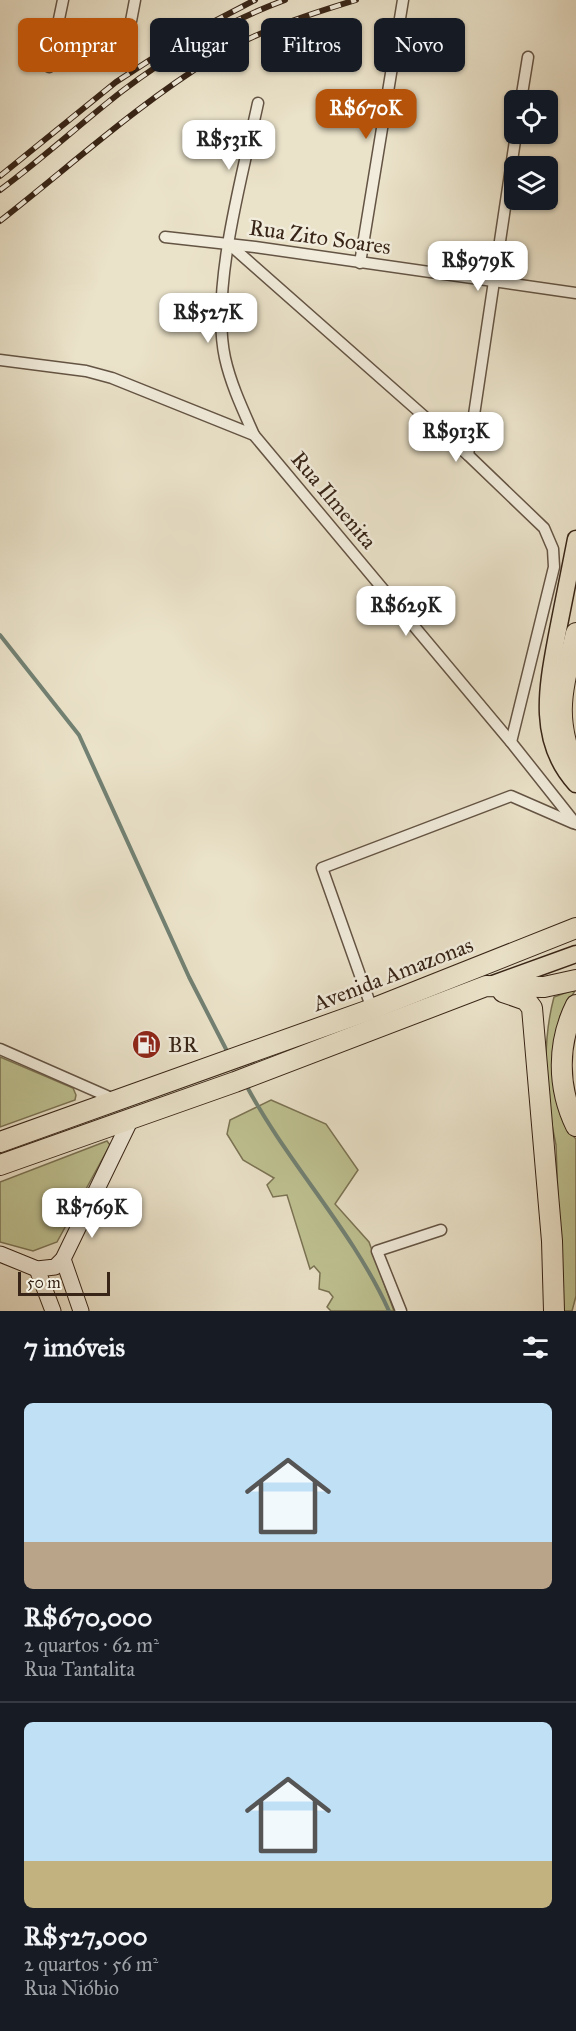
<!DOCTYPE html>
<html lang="pt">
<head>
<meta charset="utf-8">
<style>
  :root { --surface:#171b24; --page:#242831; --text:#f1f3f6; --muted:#9ea1a6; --line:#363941; --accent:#b45309 }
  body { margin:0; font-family:"IM FELL Great Primer",serif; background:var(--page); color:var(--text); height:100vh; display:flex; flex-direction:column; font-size:22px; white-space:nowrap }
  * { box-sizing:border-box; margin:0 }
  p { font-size:20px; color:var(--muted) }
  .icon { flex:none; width:33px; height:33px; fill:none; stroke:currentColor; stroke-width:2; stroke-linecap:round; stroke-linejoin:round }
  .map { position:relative; height:1311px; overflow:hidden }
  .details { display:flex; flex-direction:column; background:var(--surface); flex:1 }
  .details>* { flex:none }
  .hud { position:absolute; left:18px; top:18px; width:540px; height:54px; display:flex; gap:12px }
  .buttons { position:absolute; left:504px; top:90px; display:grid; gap:12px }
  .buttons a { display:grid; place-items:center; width:54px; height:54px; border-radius:9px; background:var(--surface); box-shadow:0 2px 4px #0004; font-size:30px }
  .scale { position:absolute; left:18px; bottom:15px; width:92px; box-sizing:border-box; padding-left:6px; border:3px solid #382517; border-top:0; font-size:16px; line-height:21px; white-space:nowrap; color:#382517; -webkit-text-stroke:4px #f1ecdc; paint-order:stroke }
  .price { position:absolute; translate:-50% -51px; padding:0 14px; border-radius:12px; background:#fff; color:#222; font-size:20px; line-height:39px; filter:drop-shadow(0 2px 3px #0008) }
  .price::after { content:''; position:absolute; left:50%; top:36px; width:18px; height:14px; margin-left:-9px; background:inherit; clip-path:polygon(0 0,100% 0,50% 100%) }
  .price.active { background:var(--accent); color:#fff }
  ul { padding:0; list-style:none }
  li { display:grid; align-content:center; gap:12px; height:318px; padding:0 24px }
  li+li { border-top:2px solid var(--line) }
  li span { display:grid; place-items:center; height:186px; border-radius:9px; color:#555 }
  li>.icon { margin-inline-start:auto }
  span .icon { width:108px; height:108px; fill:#fffc; stroke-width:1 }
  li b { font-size:26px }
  h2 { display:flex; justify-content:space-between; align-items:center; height:72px; padding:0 24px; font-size:26px }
  .chip { padding:0 21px; border-radius:9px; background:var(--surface); box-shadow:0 2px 4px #0004; font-size:21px; line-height:54px }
  .chip.active { background:var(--accent); color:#fff }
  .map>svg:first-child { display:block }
  .green { fill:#bec191; stroke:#7b7354; stroke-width:1.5 }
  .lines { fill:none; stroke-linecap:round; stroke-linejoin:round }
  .stream { stroke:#728173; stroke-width:4 }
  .street-casing { stroke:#645444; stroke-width:13 }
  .secondary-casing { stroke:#382517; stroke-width:17 }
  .primary-casing { stroke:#382517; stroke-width:19 }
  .highway-casing { stroke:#382517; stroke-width:22 }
  .street { stroke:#f1ecdc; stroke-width:10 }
  .secondary { stroke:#f1ecdc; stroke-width:15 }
  .primary { stroke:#eae2c9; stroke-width:16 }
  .highway { stroke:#eae2c9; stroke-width:20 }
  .rail-casing { stroke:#382517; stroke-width:6 }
  .rail { stroke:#f1ecdc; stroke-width:4; stroke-dasharray:11; stroke-linecap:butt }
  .labels { text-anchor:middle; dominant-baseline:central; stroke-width:5; stroke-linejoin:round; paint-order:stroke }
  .street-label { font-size:22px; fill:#382517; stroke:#f1ecdc }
  .poi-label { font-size:22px; fill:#382517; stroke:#f1ecdc; text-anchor:start }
</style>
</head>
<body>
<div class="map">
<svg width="576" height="1311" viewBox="0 0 576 1311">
  <rect width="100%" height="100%" fill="#eae2c9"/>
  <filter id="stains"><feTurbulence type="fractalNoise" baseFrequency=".00333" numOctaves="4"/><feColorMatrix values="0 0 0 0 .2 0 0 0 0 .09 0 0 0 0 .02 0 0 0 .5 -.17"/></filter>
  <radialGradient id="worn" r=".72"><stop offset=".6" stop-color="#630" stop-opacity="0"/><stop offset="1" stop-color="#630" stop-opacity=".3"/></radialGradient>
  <g class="green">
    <path d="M 576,989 L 560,1016 L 553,1054 L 566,1128 L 576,1139 L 576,1296 L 572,1311 L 562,1311 L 556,1145 C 545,1096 541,1046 554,997 Z"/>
    <path d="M 0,1057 L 73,1088 L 76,1095 L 75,1100 L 0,1127 Z"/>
    <path d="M 271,1100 L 326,1124 L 358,1170 L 335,1204 L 369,1242 L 394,1311 L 331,1311 L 327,1307 L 333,1297 L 329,1292 L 319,1289 L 320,1273 L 314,1266 L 310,1269 L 287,1195 L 273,1197 L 267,1185 L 274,1178 L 243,1160 L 227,1134 L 230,1120 Z"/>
    <path d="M 107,1141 L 110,1145 L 57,1242 L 33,1251 L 0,1242 L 0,1182 Z"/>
  </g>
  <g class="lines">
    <g class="stream">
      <path d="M 0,635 L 79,735 L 189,977 L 228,1053"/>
      <path d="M 245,1083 C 287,1163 352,1229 389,1311"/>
    </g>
    <defs>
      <g id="street">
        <path d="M 131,21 L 135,0"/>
        <path d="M 49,67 L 63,0"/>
        <path d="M 521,100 L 528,57"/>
        <path d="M 165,237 L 255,247 L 576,293"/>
        <path d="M 229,244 L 468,455 L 544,528 L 553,549 L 554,567 L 511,742"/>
        <path d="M 360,263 L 403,0"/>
        <path d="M 0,360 L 86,371 L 112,378 L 254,435 L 511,742 L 576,824"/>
        <path d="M 254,435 C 243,410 231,385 225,358 C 210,289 243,173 258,103"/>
        <path d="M 468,455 L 516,134"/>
        <path d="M 372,1009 L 322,868 L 511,796 L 573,823"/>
        <path d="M 0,1049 L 116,1100"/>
        <path d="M 401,1311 L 377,1251 L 441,1230"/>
      </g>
      <g id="secondary">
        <path d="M 0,1254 L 37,1269 L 55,1267 L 63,1259 L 131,1119"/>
        <path d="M 63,1259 L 81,1311"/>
        <path d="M 37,1269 L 53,1311"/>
      </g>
      <g id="primary">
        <path d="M 576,539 C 570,570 564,600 558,630 C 548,684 535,739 576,784"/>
        <path d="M 493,984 L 576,954"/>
      </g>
      <g id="highway">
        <path d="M 576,633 C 563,689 552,715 576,771"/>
        <path d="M 503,992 L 526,1000 L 532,1008 L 552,1241 L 554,1311"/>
        <path d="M 576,1005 C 557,1043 557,1087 576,1126"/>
        <path d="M 0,1142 L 372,1009 L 576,928"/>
        <path d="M 0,1165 L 235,1082 L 486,986 L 544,987 L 576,980"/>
      </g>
    </defs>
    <use href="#street" class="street-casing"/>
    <use href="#secondary" class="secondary-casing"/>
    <use href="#primary" class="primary-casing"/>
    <use href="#highway" class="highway-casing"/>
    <use href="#street" class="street"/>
    <use href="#secondary" class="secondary"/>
    <use href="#primary" class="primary"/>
    <use href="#highway" class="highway"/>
    <defs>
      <g id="rail">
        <path d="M 0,176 L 116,82 L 190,34 L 255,0"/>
        <path d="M 0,190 C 42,159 80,124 121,92 C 169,55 228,21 285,0"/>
        <path d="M 0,221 C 69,167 138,104 213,58 C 257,31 307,15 356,0"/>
      </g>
    </defs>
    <use href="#rail" class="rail-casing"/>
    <use href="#rail" class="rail"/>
  </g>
  <defs>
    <symbol id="fuel-disc" viewBox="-11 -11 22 22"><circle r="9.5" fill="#8f2418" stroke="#f1ecdc"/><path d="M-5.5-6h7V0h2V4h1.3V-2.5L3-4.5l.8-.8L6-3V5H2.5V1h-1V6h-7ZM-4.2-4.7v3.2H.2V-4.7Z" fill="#fff"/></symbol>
  </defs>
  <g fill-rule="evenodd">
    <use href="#fuel-disc" x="130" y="1028" width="33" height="33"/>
  </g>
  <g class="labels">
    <g class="street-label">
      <text transform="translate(320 237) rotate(8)">Rua Zito Soares</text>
      <text transform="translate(334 500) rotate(50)">Rua Ilmenita</text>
      <text transform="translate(393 974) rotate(-21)">Avenida Amazonas</text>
    </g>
    <g class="poi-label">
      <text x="168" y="1044">BR</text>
    </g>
  </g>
  <rect width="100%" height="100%" filter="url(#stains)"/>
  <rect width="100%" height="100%" fill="url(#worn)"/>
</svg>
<div class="buttons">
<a><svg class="icon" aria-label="locate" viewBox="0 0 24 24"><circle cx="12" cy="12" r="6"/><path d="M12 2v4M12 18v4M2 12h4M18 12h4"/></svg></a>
<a><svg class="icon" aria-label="layers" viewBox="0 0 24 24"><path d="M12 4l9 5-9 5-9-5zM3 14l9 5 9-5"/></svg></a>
</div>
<div class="scale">50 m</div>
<b class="price active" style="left:366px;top:140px">R$670K</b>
<b class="price" style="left:229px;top:171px">R$531K</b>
<b class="price" style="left:478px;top:292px">R$979K</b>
<b class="price" style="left:208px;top:344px">R$527K</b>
<b class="price" style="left:456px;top:463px">R$913K</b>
<b class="price" style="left:406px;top:637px">R$629K</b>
<b class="price" style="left:92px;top:1239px">R$769K</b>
<div class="hud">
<a class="chip active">Comprar</a>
<a class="chip">Alugar</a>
<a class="chip">Filtros</a>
<a class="chip">Novo</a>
</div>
</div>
<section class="details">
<h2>7 imóveis<svg class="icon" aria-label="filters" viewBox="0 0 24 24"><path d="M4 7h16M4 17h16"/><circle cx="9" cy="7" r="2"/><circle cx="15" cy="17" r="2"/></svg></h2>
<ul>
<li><span style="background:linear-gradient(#bfe0f5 75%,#b9a48a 0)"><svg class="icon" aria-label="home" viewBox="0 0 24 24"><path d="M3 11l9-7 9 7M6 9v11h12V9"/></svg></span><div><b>R$670,000</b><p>2 quartos · 62 m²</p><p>Rua Tantalita</p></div></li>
<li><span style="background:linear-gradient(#bfe0f5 75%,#c2b280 0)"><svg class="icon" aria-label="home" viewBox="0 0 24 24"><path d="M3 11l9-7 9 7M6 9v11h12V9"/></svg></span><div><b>R$527,000</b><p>2 quartos · 56 m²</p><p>Rua Nióbio</p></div></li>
</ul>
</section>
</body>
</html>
